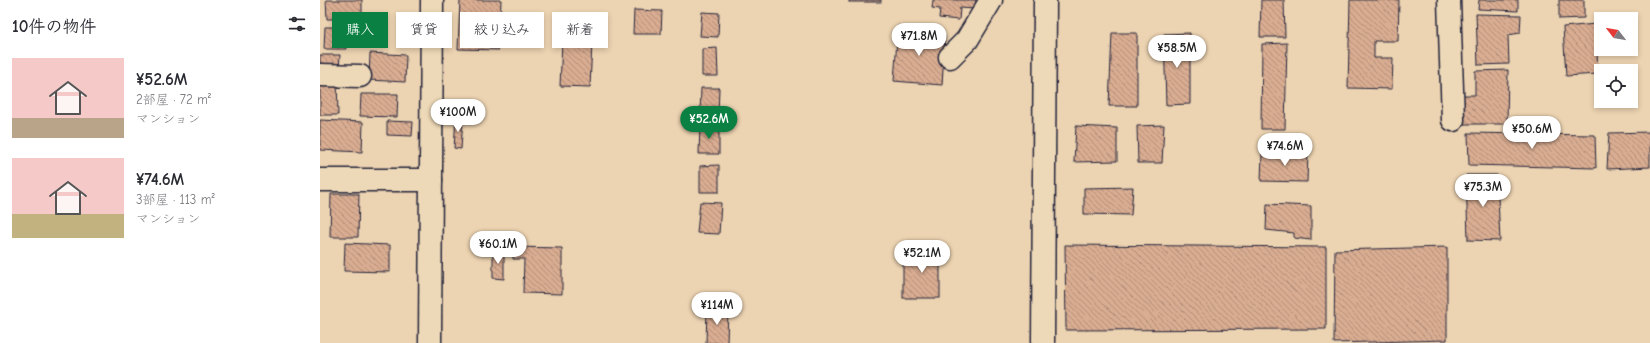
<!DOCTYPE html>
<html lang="ja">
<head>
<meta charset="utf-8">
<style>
  :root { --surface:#fff; --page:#f7f7f7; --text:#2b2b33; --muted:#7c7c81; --accent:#0b8043 }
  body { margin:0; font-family:"Comic Neue","Klee One",sans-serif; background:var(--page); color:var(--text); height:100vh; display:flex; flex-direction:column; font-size:15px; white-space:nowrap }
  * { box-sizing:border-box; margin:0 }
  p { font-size:13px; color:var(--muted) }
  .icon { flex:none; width:22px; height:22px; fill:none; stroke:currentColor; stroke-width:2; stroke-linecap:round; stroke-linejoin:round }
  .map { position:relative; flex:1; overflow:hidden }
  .details { display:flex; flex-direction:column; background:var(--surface); width:320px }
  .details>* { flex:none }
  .hud { position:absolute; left:12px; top:12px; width:380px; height:36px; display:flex; gap:8px }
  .needle { width:26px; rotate:301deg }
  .tools { position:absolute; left:1274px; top:12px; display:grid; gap:8px }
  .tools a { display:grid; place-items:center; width:44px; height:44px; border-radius:0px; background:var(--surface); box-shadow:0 2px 6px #0003; font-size:20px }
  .price { position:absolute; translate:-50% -34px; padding:0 9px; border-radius:14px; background:#fff; color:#222; font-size:13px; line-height:26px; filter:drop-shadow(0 1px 2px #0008) }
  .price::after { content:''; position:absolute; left:50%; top:24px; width:12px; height:9px; margin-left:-6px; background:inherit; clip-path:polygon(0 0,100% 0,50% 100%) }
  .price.selected { background:var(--accent); color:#fff }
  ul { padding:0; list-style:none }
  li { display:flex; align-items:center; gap:12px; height:100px; padding:0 12px }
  li span { display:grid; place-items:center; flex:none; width:112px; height:80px; border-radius:0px; color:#555 }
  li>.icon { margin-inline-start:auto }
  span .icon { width:48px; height:48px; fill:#fffc; stroke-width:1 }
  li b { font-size:17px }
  h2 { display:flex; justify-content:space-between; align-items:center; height:48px; padding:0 12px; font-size:17px }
  .pill { padding:0 14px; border-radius:0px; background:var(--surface); box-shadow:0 2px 6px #0003; font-size:14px; line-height:36px }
  .pill.selected { background:var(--accent); color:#fff }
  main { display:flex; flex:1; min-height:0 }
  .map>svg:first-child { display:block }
  .building { fill:url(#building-back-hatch); stroke:#22223b }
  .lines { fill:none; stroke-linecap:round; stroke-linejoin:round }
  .minor-casing { stroke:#22223b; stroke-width:25 }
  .minor { stroke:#edd9b7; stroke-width:22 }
</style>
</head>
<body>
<main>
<section class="details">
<h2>10件の物件<svg class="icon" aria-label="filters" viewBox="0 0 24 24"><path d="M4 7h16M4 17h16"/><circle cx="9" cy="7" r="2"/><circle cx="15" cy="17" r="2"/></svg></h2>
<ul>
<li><span style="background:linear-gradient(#f6c9c9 75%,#b9a48a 0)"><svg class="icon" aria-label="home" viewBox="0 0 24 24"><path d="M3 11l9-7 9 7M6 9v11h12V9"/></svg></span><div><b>¥52.6M</b><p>2部屋 · 72 m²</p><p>マンション</p></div></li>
<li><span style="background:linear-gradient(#f6c9c9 70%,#c2b280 0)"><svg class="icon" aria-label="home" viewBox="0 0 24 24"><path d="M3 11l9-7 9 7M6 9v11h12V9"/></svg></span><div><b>¥74.6M</b><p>3部屋 · 113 m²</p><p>マンション</p></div></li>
</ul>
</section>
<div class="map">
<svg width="1330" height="343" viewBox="0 0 1330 343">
  <defs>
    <pattern id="building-back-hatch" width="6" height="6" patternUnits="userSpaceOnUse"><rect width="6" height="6" fill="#d9ad91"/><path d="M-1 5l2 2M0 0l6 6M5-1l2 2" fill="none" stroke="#b08c78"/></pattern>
  </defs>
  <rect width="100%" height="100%" fill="#ecd3b1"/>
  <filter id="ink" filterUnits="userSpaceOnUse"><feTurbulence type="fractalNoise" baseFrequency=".025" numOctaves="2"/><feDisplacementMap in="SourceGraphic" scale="8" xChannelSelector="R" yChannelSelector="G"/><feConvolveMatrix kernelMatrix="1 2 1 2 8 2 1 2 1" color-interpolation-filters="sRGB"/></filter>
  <g filter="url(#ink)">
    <g class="building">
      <path d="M 6,0 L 42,0 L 42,32 L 29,33 L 29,19 L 7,19 Z"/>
      <path d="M 140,0 L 181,0 L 179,50 L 138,49 Z"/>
      <rect x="529" y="0" width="32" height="2"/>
      <path d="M 613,0 L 656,0 L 655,9 L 640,8 L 639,20 L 619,18 L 620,9 L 612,8 Z"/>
      <path d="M 941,0 L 964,0 L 965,37 L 940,37 Z"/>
      <path d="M 1030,0 L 1079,0 L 1078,41 L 1054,41 L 1054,58 L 1073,58 L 1072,89 L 1028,88 Z"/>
      <path d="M 1159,0 L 1198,0 L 1198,11 L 1158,9 Z"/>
      <path d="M 1239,0 L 1264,0 L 1264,18 L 1239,19 Z"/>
      <path d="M 314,10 L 342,11 L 341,34 L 313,34 Z"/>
      <path d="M 382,12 L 399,13 L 398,37 L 380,36 Z"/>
      <path d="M 1156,14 L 1201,15 L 1200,33 L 1188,35 L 1189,64 L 1158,65 Z"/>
      <path d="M 1276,24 L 1278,74 L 1246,76 L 1243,27 Z"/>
      <path d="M 578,26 L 603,28 L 600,34 L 625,36 L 622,85 L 574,81 Z"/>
      <path d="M 5,27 L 21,27 L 21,34 L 26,34 L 26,49 L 4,49 Z"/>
      <path d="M 792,33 L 817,33 L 817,106 L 789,106 Z"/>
      <path d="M 870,33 L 870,104 L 846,105 L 844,34 Z"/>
      <path d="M 242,41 L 272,42 L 270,87 L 240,86 Z"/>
      <path d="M 967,43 L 965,129 L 941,129 L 942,44 Z"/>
      <path d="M 397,48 L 398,76 L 382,76 L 382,49 Z"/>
      <path d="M 50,53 L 86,55 L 85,82 L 49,80 Z"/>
      <path d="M 0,55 L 20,55 L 19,70 L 0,69 Z"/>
      <path d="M 1188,70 L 1187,124 L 1143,124 L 1143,95 L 1155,95 L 1155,71 Z"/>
      <path d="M 0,80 L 17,80 L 18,115 L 0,115 Z"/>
      <path d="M 381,88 L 399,88 L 398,116 L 380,115 Z"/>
      <path d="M 41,94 L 78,94 L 77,117 L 40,116 Z"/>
      <path d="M 136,117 L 143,118 L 141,149 L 134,148 Z"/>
      <path d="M 0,120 L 43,122 L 42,152 L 0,150 Z"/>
      <path d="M 67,121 L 93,122 L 92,136 L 67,135 Z"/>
      <path d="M 380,125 L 399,125 L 399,154 L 379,154 Z"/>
      <path d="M 844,125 L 842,163 L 818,163 L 817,126 Z"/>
      <path d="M 756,126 L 797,128 L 797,161 L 754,162 Z"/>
      <path d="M 1330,132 L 1330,167 L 1287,169 L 1289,133 Z"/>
      <path d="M 1148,133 L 1275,135 L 1276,168 L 1149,165 Z"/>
      <path d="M 942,153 L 988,153 L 987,182 L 941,181 Z"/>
      <path d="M 399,165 L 399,192 L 380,192 L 380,166 Z"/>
      <path d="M 1146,175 L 1177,175 L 1180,241 L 1148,240 Z"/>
      <path d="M 813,187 L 811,215 L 764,214 L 764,188 Z"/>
      <path d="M 11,194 L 39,194 L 38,237 L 10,237 Z"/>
      <path d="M 380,202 L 401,203 L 399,234 L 377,233 Z"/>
      <path d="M 947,204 L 991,206 L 991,240 L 974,238 L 974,233 L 946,230 Z"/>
      <path d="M 25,243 L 70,245 L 70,272 L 24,271 Z"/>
      <path d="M 745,245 L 1006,247 L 1006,329 L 746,330 Z"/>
      <path d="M 193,247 L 242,248 L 242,294 L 203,293 L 204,259 L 193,259 Z"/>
      <path d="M 1127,247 L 1127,340 L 1014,343 L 1015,250 Z"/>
      <path d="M 173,251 L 184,252 L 184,279 L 173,278 Z"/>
      <rect x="583" y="251" width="37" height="47"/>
      <path d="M 387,309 L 408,309 L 407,343 L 386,343 Z"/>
    </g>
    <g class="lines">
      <defs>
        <g id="minor">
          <path d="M 1129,0 L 1133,120"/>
          <path d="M 630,57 L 647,40 L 671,0"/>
          <path d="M 0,75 L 40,76"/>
          <path d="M 0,180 L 111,180"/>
          <path d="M 110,343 L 112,0"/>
          <path d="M 723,343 L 725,0"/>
        </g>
      </defs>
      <use href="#minor" class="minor-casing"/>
      <use href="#minor" class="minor"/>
    </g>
  </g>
</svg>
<div class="tools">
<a><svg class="needle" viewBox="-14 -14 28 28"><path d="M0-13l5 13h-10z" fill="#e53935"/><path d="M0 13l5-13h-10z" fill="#7c7c81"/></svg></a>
<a><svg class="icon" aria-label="locate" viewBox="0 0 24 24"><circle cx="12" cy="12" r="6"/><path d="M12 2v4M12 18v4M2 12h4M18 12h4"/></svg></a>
</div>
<b class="price" style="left:599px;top:57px">¥71.8M</b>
<b class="price" style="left:857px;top:69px">¥58.5M</b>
<b class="price" style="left:138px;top:133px">¥100M</b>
<b class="price selected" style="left:389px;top:140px">¥52.6M</b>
<b class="price" style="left:1212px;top:150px">¥50.6M</b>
<b class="price" style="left:965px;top:167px">¥74.6M</b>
<b class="price" style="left:1163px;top:208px">¥75.3M</b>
<b class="price" style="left:178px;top:265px">¥60.1M</b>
<b class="price" style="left:602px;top:274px">¥52.1M</b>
<b class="price" style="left:397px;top:326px">¥114M</b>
<div class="hud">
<a class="pill selected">購入</a>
<a class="pill">賃貸</a>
<a class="pill">絞り込み</a>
<a class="pill">新着</a>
</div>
</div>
</main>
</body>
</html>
